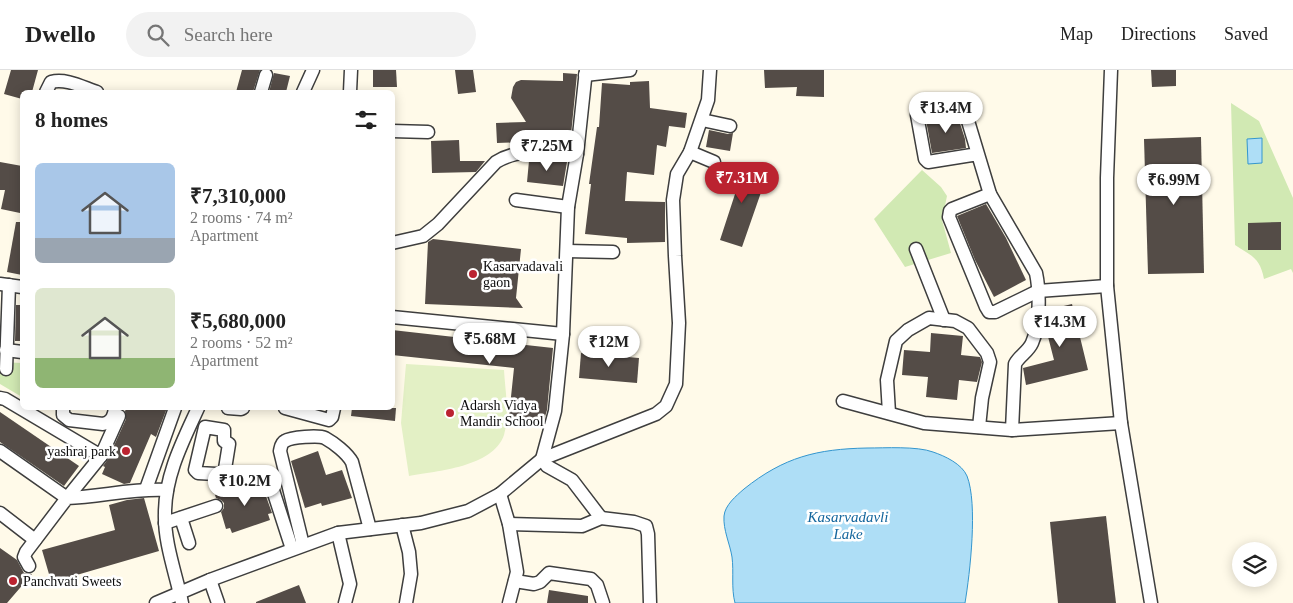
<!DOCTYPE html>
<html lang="en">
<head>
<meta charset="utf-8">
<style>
  :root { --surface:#fff; --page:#f2f2f2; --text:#222; --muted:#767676; --line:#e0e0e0; --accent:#bb2330 }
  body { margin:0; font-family:"Times New Roman",serif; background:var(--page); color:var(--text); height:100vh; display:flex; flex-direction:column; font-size:19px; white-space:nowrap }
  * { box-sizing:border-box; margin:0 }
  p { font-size:16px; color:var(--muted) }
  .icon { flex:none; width:28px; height:28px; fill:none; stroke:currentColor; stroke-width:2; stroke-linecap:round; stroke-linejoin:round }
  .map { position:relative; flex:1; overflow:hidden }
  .details { position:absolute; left:20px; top:20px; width:375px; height:320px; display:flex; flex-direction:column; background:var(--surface); border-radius:8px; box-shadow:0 2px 12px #0003 }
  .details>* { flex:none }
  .fabs { position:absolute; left:1232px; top:472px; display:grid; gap:10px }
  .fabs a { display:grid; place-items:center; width:45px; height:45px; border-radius:50%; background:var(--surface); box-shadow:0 2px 12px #0003; font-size:25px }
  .price { position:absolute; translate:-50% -42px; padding:0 11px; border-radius:18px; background:#fff; color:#222; font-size:16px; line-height:32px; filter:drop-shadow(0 1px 2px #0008) }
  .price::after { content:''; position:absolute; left:50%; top:30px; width:15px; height:11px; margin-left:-8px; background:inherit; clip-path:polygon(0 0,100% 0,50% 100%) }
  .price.on { background:var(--accent); color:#fff }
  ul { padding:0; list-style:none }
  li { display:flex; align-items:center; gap:15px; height:125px; padding:0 15px }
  li span { display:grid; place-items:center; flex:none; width:140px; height:100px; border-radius:8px; color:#555 }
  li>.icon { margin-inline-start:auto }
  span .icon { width:60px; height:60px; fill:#fffc; stroke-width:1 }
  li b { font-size:21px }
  h2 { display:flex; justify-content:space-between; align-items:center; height:60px; padding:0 15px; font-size:21px }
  header { display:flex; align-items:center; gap:30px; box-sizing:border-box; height:70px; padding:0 25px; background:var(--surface); border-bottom:1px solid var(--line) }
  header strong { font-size:24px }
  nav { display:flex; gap:28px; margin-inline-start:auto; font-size:18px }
  .search { width:350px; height:45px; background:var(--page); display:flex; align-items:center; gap:12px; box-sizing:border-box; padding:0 18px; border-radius:28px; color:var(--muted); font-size:19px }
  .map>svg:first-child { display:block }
  .green { fill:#d1e9b3 }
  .pitch { fill:#e3f0c5 }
  .water { fill:#aedef6; stroke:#3496ce }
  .building { fill:#544c47 }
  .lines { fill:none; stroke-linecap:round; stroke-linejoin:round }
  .street-casing { stroke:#3e3e3e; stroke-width:15 }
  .street { stroke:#fff; stroke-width:12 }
  .poi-dot { fill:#bb2330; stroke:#fff; stroke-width:2 }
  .labels { text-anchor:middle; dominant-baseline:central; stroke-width:5; stroke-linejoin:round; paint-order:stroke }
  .poi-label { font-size:14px; fill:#0b0b0b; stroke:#fff; text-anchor:start }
  .water-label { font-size:15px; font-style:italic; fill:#14669d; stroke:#fff }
</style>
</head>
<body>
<header>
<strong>Dwello</strong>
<div class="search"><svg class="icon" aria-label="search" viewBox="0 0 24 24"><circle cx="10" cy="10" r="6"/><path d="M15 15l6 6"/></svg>Search here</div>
<nav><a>Map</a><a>Directions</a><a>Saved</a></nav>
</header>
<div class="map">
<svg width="1293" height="533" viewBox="0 0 1293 533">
  <rect width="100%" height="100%" fill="#fffae9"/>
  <g class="green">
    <path d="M 1231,33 L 1259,51 L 1293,128 L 1293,203 L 1291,199 L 1264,209 C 1260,188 1252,186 1235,175 Z"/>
    <path d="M 922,100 L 941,117 L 947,126 L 942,150 L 951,183 L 905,197 L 874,149 Z"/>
    <path d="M 0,292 L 22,293 L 22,327 L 0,314 Z"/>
  </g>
  <path class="pitch" d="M 406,294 L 504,300 C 505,320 510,345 504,365 C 493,397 437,401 409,406 L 401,353 Z"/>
  <g class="water">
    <path d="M 1262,68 L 1262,93 L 1248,94 L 1247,69 Z"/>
    <path d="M 867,378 C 885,378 917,376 933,382 C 945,386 962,394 967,406 C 978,434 970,503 965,533 L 735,533 C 731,518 734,502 732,487 C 730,474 723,460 724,446 C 725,435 736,426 744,419 C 784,387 817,379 867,378 Z"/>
  </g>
  <g class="building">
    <path d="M 11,0 L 38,0 L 32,22 L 22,22 L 22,29 L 4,24 Z"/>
    <path d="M 242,0 L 260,0 L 253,22 L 236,22 Z"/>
    <path d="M 373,0 L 396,0 L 397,17 L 373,17 Z"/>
    <path d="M 455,0 L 473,0 L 476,22 L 458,24 Z"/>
    <path d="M 764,0 L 824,0 L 824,27 L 796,26 L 797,17 L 765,18 Z"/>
    <path d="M 1151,0 L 1176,0 L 1176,16 L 1152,17 Z"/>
    <path d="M 274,3 L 290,6 L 286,22 L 269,22 Z"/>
    <path d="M 563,3 L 577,4 L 570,75 L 531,74 L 531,72 L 497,73 L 496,53 L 526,52 L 511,28 L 513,17 L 516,12 L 521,10 L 563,11 Z"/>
    <path d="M 649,11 L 650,38 L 687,43 L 685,58 L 669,56 L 666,77 L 657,75 L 654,105 L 627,102 L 625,131 L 665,132 L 665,172 L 627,173 L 627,168 L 585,164 L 591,114 L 589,114 L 597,57 L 599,57 L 602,13 L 630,15 L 630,12 Z"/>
    <path d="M 957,44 L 965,69 L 966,78 L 932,83 L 926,50 Z"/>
    <path d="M 709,60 L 728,64 L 733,63 L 730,81 L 706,77 Z"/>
    <path d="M 1201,67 L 1204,203 L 1148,204 L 1144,69 Z"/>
    <path d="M 459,70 L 460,91 L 485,91 L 476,102 L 432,103 L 431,71 Z"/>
    <path d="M 546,90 L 567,92 L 563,116 L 527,112 L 529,91 Z"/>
    <path d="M 0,92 L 22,96 L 22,129 L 20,143 L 1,139 L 5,120 L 0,120 Z"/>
    <path d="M 735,95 L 767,105 L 742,177 L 720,170 L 736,121 L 727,118 Z"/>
    <path d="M 986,134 L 1006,168 L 1026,210 L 994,227 L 975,190 L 957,146 Z"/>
    <path d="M 16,152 L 22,152 L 22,205 L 7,202 Z"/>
    <path d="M 1281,152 L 1281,180 L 1248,180 L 1248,153 Z"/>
    <path d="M 433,169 L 521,179 L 516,228 L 523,238 L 425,234 L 428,172 Z"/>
    <path d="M 1072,234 L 1088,300 L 1026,315 L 1023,298 L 1054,290 L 1045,255 L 1047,240 Z"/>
    <path d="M 16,235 L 22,235 L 22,271 L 15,271 Z"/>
    <path d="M 392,260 L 553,278 L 547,340 L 544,350 L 509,346 L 514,298 L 392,285 Z"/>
    <path d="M 931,263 L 963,266 L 961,285 L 980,287 L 982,292 L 977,312 L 959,310 L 957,330 L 926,327 L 928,307 L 902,305 L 904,280 L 930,282 Z"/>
    <path d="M 581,283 L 639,288 L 637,313 L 579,308 Z"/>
    <path d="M 127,338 L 167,338 L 156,367 L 151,364 L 130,413 L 124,414 L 102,404 L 105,397 L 103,396 L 108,389 L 126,349 L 125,341 Z"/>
    <path d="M 352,338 L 396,338 L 395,351 L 351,346 Z"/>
    <path d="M 0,342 L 79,396 L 64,416 L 0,372 Z"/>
    <path d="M 318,381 L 326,405 L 342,400 L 352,428 L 322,436 L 321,433 L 305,438 L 291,391 Z"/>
    <path d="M 248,414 L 262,415 L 272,443 L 268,444 L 270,450 L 232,463 L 230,458 L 226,459 L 221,442 L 224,438 L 224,433 L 221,430 L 216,428 L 215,425 Z"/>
    <path d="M 144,428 L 159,481 L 56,511 L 51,511 L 42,480 L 115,460 L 109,435 L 127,430 Z"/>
    <path d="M 1106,446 L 1116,533 L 1058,533 L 1050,452 Z"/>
    <path d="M 0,478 L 17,490 L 24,503 L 32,504 L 7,533 L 0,533 Z"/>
    <path d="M 299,515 L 306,533 L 256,533 L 256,532 Z"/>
    <path d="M 549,520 L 588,526 L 588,533 L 547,533 Z"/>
  </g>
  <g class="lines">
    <defs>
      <g id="street">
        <path d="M 586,0 L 577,84 L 568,137 L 563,264 L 555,341 L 542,389 L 547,396 L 572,410 L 601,448"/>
        <path d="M 1111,0 L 1107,108 L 1107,216 L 1121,353 L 1151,533"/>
        <path d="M 585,5 L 630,0"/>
        <path d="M 46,22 L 51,12 C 66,8 82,17 97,22"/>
        <path d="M 261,22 L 266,5"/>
        <path d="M 303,22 L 313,0"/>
        <path d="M 350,22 L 351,0"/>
        <path d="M 702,50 L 730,56"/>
        <path d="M 392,61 L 428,62"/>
        <path d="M 690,82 L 714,92"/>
        <path d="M 978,84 L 928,92 L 925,89 L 917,45 L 920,43 L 957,36 L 962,37 L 965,41 L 990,124 L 1036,203 C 1040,222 1040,255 1032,273 C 1028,282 1019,286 1015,294 L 1012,360"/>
        <path d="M 990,124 L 952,139 L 950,141 L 949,147 L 986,237 L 989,242 L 995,242 L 1038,221 L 1107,216"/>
        <path d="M 516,130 L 568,137"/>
        <path d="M 392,173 L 423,166 L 438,154 L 496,92 C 520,77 550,83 577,84"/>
        <path d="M 916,179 L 944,250"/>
        <path d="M 567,181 L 613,182"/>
        <path d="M 0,214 L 22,217"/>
        <path d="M 392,247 L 563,264"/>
        <path d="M 6,280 L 22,282"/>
        <path d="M 6,299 L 9,215"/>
        <path d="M 0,328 L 5,329 L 101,386 L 67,428 L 0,381"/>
        <path d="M 843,331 L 924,353 L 1012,360 L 1121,353"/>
        <path d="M 63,338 L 63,345 L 69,350 L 103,354 C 112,352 114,346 115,338"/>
        <path d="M 228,338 L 241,339 L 243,338"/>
        <path d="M 285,338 L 329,350 L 332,347 L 334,338"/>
        <path d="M 889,343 L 887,310 L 896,271 L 908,260 L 929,248 L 955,251 L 968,258 L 987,283 L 990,292 L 982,328 L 979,357"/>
        <path d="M 101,386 L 119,346"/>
        <path d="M 224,405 L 229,374 L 224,371 L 224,360 L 205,357 L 195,400 L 198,403 L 267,407 L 270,411 L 292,479"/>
        <path d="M 146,419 L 175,338"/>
        <path d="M 500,424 L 509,454 L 517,502 L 509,533"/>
        <path d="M 0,443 L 35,470"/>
        <path d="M 181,448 L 189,473"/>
        <path d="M 165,453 L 216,436"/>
        <path d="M 509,454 L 582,456 L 601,448 L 634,452 L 646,456 L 648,464 L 650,533"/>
        <path d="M 402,455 L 409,482 L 411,504 L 406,533"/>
        <path d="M 338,463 L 350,514 L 345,533"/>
        <path d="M 303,475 L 280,381 C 281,377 281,373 285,371 C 291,367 319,365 325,368 C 334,373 347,383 352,392 L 370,459"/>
        <path d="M 29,496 L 24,487 L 26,482 L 67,428 C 101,427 132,418 167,420"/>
        <path d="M 210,510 L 218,533"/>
        <path d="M 515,511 L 534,514 L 540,512 L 549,503 L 591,509 L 597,515 L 603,533"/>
        <path d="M 156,533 L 210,510 L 338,463 L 421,453 L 468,441 L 500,424 L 542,389 L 656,344 L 666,336 L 676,314 L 679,253 L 675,186 L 673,130 L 677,104 L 690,82 L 708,30 L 710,0"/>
        <path d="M 182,533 C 176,504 164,473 165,443 C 165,405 183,371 198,338"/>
      </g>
    </defs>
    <use href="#street" class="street-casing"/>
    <use href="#street" class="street"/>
  </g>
  <g class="poi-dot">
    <circle cx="473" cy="204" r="5"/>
    <circle cx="450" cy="343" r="5"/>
    <circle cx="126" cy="381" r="5"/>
    <circle cx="13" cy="511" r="5"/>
  </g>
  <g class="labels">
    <g class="poi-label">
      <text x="483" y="196">Kasarvadavali<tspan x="483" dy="16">gaon</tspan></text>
      <text x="460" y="335">Adarsh Vidya<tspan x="460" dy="16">Mandir School</tspan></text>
      <text x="116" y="381" text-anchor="end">yashraj park</text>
      <text x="23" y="511">Panchvati Sweets</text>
    </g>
    <g class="water-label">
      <text x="848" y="447">Kasarvadavli<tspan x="848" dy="17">Lake</tspan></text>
    </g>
  </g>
</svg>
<div class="fabs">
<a><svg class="icon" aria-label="layers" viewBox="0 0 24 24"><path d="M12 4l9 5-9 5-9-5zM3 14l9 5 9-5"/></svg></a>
</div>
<b class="price" style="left:946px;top:64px">₹13.4M</b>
<b class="price" style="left:547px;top:102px">₹7.25M</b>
<b class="price on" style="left:742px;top:134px">₹7.31M</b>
<b class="price" style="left:1174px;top:136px">₹6.99M</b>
<b class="price" style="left:1060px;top:278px">₹14.3M</b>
<b class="price" style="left:490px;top:295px">₹5.68M</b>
<b class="price" style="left:609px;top:298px">₹12M</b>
<b class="price" style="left:245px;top:437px">₹10.2M</b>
<section class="details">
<h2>8 homes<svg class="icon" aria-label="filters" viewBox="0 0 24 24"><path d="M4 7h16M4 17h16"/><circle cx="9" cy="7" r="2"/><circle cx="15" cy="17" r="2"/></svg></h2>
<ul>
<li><span style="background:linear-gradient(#a9c7e8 75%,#9aa5b1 0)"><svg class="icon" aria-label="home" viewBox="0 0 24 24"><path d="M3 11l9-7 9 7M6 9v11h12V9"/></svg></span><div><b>₹7,310,000</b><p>2 rooms · 74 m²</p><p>Apartment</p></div></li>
<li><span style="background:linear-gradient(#dfe7d0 70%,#8fb573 0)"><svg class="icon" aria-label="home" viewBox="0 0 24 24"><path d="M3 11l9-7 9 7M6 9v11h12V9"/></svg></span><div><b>₹5,680,000</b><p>2 rooms · 52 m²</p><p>Apartment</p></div></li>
</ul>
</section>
</div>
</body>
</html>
